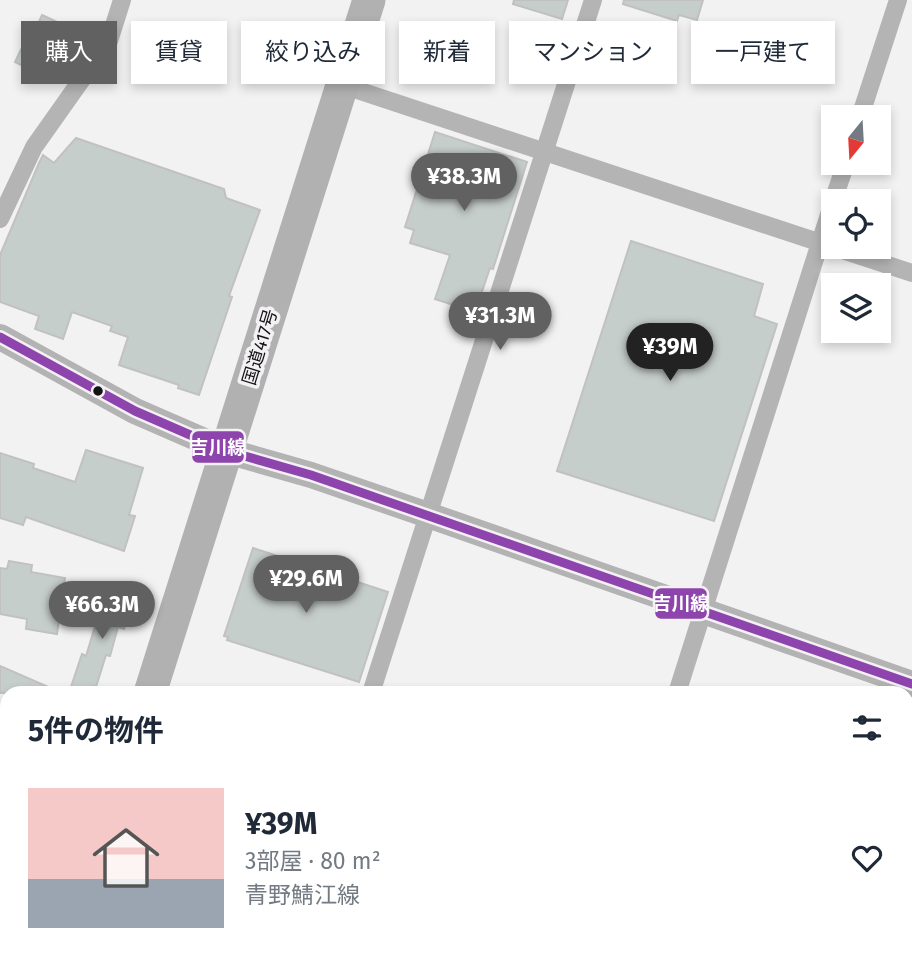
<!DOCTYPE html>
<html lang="ja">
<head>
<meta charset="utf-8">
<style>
  :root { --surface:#fff; --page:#f2f2f3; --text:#1f2937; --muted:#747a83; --line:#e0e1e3; --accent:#626162 }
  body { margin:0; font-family:"Fira Sans","Noto Sans JP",sans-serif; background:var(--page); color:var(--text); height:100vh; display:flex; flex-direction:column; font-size:26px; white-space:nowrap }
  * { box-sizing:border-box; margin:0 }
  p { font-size:23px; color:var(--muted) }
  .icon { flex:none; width:38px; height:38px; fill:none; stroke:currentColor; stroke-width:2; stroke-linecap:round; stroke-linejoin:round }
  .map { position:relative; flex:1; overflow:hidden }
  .details { position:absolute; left:0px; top:686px; width:914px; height:275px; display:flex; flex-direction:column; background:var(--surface); border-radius:21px 21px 0 0; box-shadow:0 4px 10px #0003 }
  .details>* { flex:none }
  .hud { position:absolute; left:21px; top:21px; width:872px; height:63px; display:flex; gap:14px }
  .needle { width:46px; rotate:198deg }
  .fabs { position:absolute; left:821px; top:105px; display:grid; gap:14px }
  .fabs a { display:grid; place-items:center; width:70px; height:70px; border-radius:0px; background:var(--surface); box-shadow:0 4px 10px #0003; font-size:35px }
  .price { position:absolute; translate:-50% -60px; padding:0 16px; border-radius:24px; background:var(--accent); color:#fff; font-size:23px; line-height:46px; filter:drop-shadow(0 2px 4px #0008) }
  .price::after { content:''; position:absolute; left:50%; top:42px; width:21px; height:16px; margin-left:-10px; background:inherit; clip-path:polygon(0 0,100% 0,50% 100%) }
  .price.active { background:#222; color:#fff }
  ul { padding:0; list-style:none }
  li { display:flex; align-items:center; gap:21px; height:175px; padding:0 28px }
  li+li { border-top:2px solid var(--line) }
  li span { display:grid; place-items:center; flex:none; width:196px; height:140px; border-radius:0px; color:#555 }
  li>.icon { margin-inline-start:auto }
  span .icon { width:84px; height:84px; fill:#fffc; stroke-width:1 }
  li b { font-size:30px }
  h2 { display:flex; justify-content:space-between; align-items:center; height:84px; padding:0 28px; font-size:30px }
  .tag { padding:0 24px; border-radius:0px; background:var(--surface); box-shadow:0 4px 10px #0003; font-size:24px; line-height:63px }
  .tag.active { background:var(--accent); color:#fff }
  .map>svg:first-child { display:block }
  .building { fill:#c6cecb; stroke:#c1c1c2; stroke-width:2 }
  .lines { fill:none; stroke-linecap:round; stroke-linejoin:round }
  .street { stroke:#b4b4b4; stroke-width:18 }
  .secondary { stroke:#b3b3b3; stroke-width:26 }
  .highway { stroke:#b2b1b2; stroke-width:33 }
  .bus-1-casing { stroke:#f3f1f4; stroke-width:14 }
  .bus-1 { stroke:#8e44ad; stroke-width:9 }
  .bus-dot { fill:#141314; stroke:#f3f1f4; stroke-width:2.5 }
  .labels { text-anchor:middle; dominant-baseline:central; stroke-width:7; stroke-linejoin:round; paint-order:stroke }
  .street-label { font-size:18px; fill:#141314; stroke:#f3f1f4 }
  .line-badge { stroke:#f3f1f4; stroke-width:2.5 }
  .badge-label { font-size:19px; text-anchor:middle; font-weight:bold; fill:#fff }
</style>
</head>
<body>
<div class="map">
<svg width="912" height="960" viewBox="0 0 912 960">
  <rect width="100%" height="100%" fill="#f3f2f3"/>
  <g class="building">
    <path d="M 514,0 L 568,0 L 562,19 L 513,4 Z"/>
    <path d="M 624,0 L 703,0 L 697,20 L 679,15 L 677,21 L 623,4 Z"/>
    <path d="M 42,15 L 83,34 L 72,57 L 50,47 L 37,73 L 15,62 L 25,41 L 29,43 Z"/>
    <path d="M 435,132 L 527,162 L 493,269 L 490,268 L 475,312 L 435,299 L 450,255 L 410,243 L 414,230 L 405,227 Z"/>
    <path d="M 76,138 L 224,189 L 226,198 L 260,210 L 229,296 L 232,297 L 199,395 L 178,388 L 179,385 L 119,365 L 128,337 L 110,331 L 112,326 L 72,312 L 63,339 L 35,329 L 39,316 L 0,302 L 0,255 L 39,163 L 43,155 L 54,163 Z"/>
    <path d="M 631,241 L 763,284 L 754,316 L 777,324 L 714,521 L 557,471 Z"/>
    <path d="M 86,450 L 143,468 L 129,515 L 135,516 L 124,551 L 26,517 L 23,525 L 0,518 L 0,453 L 34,464 L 33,468 L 75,482 Z"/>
    <path d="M 253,548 L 388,592 L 359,682 L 227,640 L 228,637 L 224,636 Z"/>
    <path d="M 9,561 L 32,565 L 31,572 L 65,578 L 57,634 L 26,629 L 27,619 L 0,614 L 0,568 L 7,569 Z"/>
    <path d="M 110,592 L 134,600 L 124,629 L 118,627 L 110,656 L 106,655 L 96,687 L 92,686 L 89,693 L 70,690 L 82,654 L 86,656 L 97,620 L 94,619 L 100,599 L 107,601 Z"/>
    <path d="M 0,666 L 62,693 L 0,693 Z"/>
  </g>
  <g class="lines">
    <g class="street">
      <path d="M 342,85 L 912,273"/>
      <path d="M 860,117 L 898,0"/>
      <path d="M 833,201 L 846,163"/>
      <path d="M 0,219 L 34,147 L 109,41 L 122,0"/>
      <path d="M 371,693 L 593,0"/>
      <path d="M 677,693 L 833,202"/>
      <path d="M 0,746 L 7,749"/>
      <path d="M 460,954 L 480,960"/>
      <path d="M 284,960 L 286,954"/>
      <path d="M 592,960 L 594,954"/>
    </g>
    <path class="secondary" d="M 0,337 L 135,411 L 227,451 L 311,475 L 428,515 L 912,684"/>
    <g class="highway">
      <path d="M 150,693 L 369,0"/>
      <path d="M 61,960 L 63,954"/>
    </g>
    <defs>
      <path id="bus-1" d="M 0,337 L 135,411 L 227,451 L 311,475 L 912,684"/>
    </defs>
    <use href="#bus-1" class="bus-1-casing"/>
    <use href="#bus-1" class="bus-1"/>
  </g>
  <circle class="bus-dot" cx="98" cy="391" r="6"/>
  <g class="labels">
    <g class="street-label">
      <text transform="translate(260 347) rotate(-73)">国道417号</text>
    </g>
  </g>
  <g class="line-badge">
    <rect x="191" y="430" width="54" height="34" rx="7" fill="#8e44ad"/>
    <rect x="654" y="587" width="54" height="33" rx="7" fill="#8e44ad"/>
  </g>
  <g class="badge-label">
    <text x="218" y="454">吉川線</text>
    <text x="681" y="610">吉川線</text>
  </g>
</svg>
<div class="fabs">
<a><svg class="needle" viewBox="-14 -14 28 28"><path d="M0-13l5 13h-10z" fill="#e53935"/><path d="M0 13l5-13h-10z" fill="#747a83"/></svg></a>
<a><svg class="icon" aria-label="locate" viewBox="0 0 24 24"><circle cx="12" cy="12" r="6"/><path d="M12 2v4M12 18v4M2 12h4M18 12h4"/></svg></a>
<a><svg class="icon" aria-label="layers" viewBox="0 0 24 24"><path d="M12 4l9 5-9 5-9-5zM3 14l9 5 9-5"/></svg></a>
</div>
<b class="price" style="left:464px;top:213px">¥38.3M</b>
<b class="price" style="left:500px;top:352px">¥31.3M</b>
<b class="price active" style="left:670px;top:383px">¥39M</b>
<b class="price" style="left:306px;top:615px">¥29.6M</b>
<b class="price" style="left:102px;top:641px">¥66.3M</b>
<div class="hud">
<a class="tag active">購入</a>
<a class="tag">賃貸</a>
<a class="tag">絞り込み</a>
<a class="tag">新着</a>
<a class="tag">マンション</a>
<a class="tag">一戸建て</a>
</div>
<section class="details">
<h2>5件の物件<svg class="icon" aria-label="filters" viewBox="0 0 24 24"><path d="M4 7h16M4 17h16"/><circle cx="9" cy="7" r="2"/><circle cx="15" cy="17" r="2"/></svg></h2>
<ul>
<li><span style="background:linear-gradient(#f6c9c9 65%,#9aa5b1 0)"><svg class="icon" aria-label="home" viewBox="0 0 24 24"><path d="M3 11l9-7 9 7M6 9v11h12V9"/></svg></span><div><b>¥39M</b><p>3部屋 · 80 m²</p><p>青野鯖江線</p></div><svg class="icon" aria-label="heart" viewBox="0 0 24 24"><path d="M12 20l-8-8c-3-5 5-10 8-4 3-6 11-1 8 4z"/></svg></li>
</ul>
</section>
</div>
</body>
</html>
